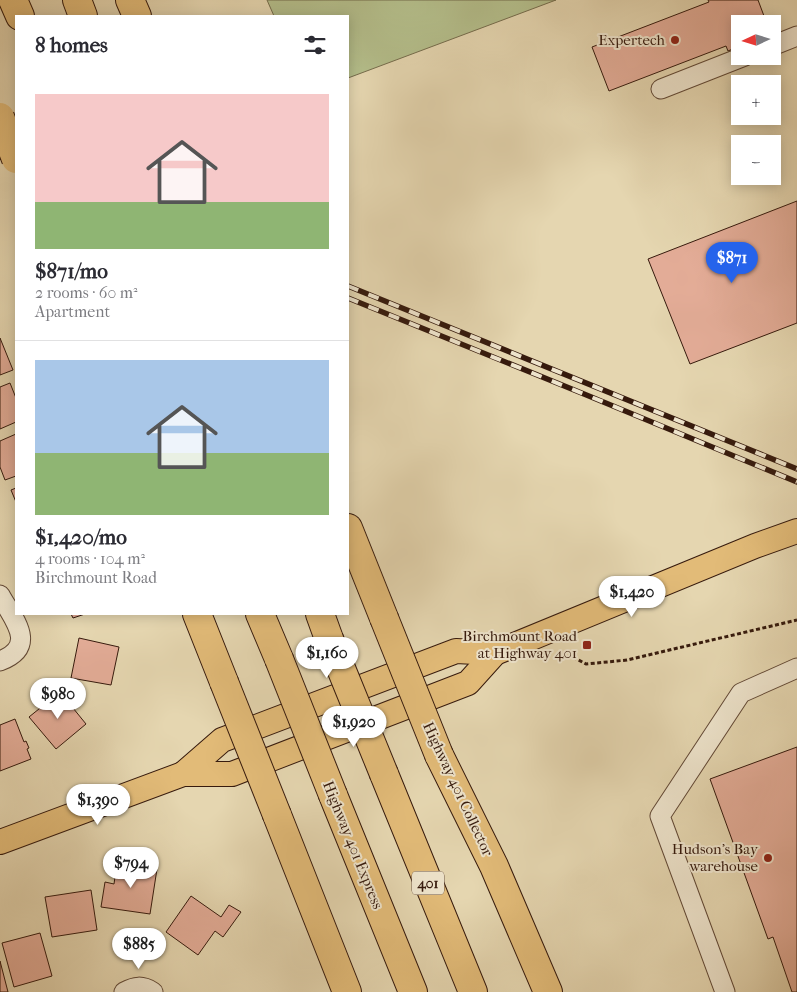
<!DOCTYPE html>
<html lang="en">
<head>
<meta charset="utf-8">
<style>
  :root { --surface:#fff; --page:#f7f7f7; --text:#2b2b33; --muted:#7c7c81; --line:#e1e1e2; --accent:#2563eb }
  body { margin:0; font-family:"IM FELL French Canon",serif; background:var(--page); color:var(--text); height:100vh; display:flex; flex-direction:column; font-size:19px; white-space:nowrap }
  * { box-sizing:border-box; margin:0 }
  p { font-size:16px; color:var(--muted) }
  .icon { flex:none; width:28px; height:28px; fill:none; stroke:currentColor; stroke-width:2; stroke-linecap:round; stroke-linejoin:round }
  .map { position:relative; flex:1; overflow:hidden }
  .sheet { position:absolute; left:15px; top:15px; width:334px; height:600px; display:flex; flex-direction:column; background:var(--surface); border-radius:0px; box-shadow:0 2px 12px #0003 }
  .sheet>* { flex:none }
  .needle { width:32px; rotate:266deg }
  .tools { position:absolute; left:731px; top:15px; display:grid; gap:10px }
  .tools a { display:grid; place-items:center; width:50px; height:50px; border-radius:0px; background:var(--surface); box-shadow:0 2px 12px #0003; font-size:25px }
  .price { position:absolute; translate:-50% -42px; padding:0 11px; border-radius:18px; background:#fff; color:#222; font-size:16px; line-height:32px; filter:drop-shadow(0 1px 2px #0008) }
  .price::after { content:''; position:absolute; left:50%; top:30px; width:15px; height:11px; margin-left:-8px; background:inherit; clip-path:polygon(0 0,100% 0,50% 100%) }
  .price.active { background:var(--accent); color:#fff }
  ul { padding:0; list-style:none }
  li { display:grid; align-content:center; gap:10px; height:265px; padding:0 20px }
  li+li { border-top:1px solid var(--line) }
  li span { display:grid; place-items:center; height:155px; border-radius:0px; color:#555 }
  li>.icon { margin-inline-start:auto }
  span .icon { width:90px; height:90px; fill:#fffc; stroke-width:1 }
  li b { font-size:21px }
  h2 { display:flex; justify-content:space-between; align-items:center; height:60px; padding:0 20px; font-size:21px }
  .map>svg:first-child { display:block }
  .green { fill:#b4be8b; stroke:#756c4c }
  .building { fill:#e3ac97; stroke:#361a0d }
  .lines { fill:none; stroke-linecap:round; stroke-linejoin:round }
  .minor-casing { stroke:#624936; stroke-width:21 }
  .major-casing { stroke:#361a0d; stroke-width:26 }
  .highway-casing { stroke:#361a0d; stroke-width:30 }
  .path { stroke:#361a0d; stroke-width:3; stroke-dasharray:4 2.5; stroke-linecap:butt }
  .minor { stroke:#eee4cc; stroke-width:19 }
  .major { stroke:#e2bb78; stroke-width:24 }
  .highway { stroke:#e2bb78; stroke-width:28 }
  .rail-casing { stroke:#361a0d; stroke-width:5.5 }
  .rail { stroke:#eee4cc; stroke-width:4; stroke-dasharray:11; stroke-linecap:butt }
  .highway-bridge-casing { stroke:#361a0d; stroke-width:30; stroke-linecap:butt }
  .highway-bridge { stroke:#e2bb78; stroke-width:28 }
  .poi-dot { fill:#8f2418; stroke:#eee4cc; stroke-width:2 }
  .labels { text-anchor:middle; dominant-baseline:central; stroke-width:4; stroke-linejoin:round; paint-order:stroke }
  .shield { fill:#eee4cc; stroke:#6d5746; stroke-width:1 }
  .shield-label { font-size:14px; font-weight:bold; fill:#361a0d }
  .poi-label { font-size:15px; fill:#361a0d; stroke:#eee4cc; text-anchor:end }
  .street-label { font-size:15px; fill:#361a0d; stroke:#eee4cc }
</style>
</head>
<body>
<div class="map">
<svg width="797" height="992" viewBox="0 0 797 992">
  <rect width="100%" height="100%" fill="#e5d6b0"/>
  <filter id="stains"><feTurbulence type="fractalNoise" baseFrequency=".004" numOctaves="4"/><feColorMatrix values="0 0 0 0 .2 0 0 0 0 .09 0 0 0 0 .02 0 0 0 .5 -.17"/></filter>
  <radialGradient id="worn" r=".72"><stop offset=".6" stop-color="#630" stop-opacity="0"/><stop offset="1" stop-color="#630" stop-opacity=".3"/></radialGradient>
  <path class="green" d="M 267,0 L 556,0 L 348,78 L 348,16 L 274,16 Z"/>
  <g class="building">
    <path d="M 708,0 L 758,0 L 767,24 L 740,24 L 740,46 L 728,51 L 726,46 L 609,91 L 592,47 L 709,2 Z"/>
    <path d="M 797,201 L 797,323 L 690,364 L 648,259 Z"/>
    <path d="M 0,338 L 13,370 L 0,375 Z"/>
    <path d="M 10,383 L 16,398 L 16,422 L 0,429 L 0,387 Z"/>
    <path d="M 16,434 L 16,476 L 5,480 L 0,467 L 0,441 Z"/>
    <path d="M 16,488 L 16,502 L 11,490 Z"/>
    <path d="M 71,614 L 85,614 L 73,618 Z"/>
    <path d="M 79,638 L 119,647 L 111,685 L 71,678 Z"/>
    <path d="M 60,692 L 86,724 L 56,749 L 29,717 Z"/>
    <path d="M 15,719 L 24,742 L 26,741 L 29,748 L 27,749 L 31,759 L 0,771 L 0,725 Z"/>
    <path d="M 797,747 L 797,992 L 792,992 L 773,937 L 768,939 L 710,779 Z"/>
    <path d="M 117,863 L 157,869 L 150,914 L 101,907 L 105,882 L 114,884 Z"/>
    <path d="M 91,890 L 97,930 L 52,937 L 45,897 Z"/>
    <path d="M 191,896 L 221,917 L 229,905 L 241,912 L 223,937 L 215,931 L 198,955 L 166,932 Z"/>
    <path d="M 40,933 L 52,976 L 14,987 L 2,943 Z"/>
    <path d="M 0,961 L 8,992 L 0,992 Z"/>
  </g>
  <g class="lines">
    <defs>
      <g id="minor">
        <path d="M 772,46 L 797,36"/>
        <path d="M 661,89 L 745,56"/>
        <path d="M 0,595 C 13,619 39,646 0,661"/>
        <path d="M 124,992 C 135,986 142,985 153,992"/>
        <path d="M 725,992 L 660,816 L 741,693 L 797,668"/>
      </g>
      <g id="major">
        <path d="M 183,774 L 222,740 L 456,651 L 495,653"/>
        <path d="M 0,842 L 183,774 L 232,774 L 468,683 L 495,653 L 755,546 L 797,531"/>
      </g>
      <g id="highway">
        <path d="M 13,0 L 20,16"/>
        <path d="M 77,0 L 83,16"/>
        <path d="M 130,0 L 137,16"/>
        <path d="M 348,528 L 384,618"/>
        <path d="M 197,614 L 224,682"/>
        <path d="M 260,614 L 279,659"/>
        <path d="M 320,614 L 329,639"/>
        <path d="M 439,755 L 494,866 L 548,992"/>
        <path d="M 384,774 L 473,992"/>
        <path d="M 333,795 L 413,992"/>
        <path d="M 277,815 L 347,992"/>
      </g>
    </defs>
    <use href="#minor" class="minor-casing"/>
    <use href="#major" class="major-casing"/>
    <use href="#highway" class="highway-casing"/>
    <path class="path" d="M 573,657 L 586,664 L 627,660 L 797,620"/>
    <use href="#minor" class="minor"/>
    <use href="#major" class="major"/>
    <use href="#highway" class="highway"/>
    <defs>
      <g id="rail">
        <path d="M 0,133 L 16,140"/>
        <path d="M 0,145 L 16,152"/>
        <path d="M 348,286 L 797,469"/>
        <path d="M 348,298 L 584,394 L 797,482"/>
      </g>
    </defs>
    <use href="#rail" class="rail-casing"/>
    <use href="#rail" class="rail"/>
    <defs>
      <g id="highway-bridge">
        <path d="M 0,117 L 16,159"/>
        <path d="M 384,618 L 439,755"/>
        <path d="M 329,639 L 384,774"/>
        <path d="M 279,659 L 333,795"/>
        <path d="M 224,682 L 277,815"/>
      </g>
    </defs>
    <use href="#highway-bridge" class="highway-bridge-casing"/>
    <use href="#highway-bridge" class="highway-bridge"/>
  </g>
  <g class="poi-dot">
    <circle cx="675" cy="40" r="5"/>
    <rect x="582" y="640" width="10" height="10" rx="2.5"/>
    <circle cx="768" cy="858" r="5"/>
  </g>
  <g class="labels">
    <rect class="shield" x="412" y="871.5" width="32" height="23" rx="4"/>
    <g class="shield-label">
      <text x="428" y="883">401</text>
    </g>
    <g class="poi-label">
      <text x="665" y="40">Expertech</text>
      <text x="577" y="636">Birchmount Road<tspan x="577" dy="17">at Highway 401</tspan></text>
      <text x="758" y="849">Hudson's Bay<tspan x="758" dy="17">warehouse</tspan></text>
    </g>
    <g class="street-label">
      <text transform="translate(458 789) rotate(65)">Highway 401 Collector</text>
      <text transform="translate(353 845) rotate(68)">Highway 401 Express</text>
    </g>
  </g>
  <rect width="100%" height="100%" filter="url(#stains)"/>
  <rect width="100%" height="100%" fill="url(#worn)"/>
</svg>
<div class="tools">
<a><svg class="needle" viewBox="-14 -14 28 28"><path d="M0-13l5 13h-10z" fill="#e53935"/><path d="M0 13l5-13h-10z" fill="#7c7c81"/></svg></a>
<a>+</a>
<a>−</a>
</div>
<b class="price active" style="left:732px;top:284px">$871</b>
<b class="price" style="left:632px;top:618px">$1,420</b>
<b class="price" style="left:327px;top:679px">$1,160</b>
<b class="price" style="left:58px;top:720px">$980</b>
<b class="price" style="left:354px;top:748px">$1,920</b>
<b class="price" style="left:98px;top:826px">$1,390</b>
<b class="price" style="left:131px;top:889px">$794</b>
<b class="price" style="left:139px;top:970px">$885</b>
<section class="sheet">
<h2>8 homes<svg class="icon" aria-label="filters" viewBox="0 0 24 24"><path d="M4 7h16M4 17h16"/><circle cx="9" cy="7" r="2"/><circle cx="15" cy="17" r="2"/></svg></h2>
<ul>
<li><span style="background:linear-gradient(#f6c9c9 70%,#8fb573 0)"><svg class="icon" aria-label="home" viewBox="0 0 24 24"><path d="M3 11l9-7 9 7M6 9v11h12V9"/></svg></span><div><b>$871/mo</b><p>2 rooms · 60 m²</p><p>Apartment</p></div></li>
<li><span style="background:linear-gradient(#a9c7e8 60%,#8fb573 0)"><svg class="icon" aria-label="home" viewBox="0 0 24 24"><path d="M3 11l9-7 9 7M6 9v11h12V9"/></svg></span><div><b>$1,420/mo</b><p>4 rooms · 104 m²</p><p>Birchmount Road</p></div></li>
</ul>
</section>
</div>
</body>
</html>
